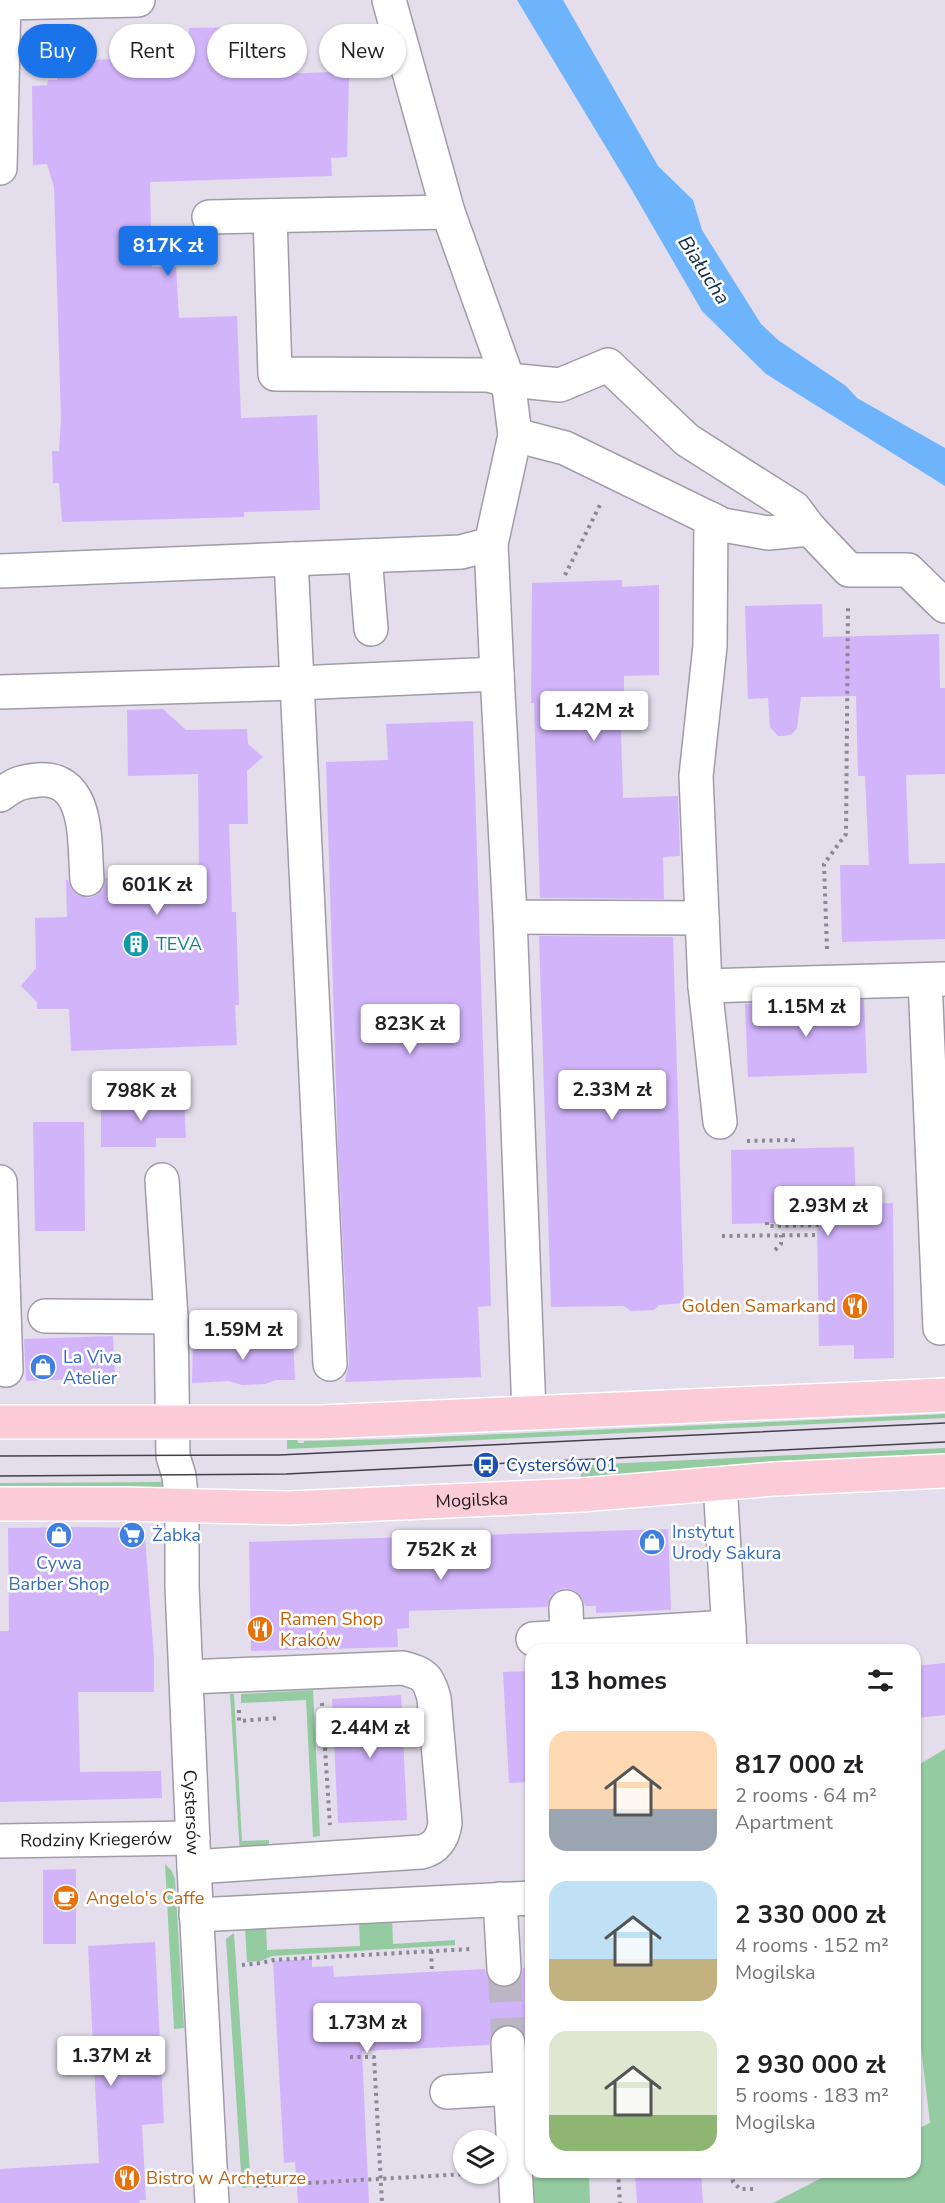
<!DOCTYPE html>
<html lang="en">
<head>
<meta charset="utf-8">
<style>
  :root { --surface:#fff; --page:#f2f2f2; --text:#202124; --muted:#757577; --accent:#1a73e8 }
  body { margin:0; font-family:"Nunito Sans",sans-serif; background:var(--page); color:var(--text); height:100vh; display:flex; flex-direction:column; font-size:22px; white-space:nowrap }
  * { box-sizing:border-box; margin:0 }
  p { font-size:20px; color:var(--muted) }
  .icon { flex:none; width:33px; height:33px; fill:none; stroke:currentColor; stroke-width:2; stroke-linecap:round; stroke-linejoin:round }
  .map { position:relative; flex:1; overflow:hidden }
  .details { position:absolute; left:525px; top:1644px; width:396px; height:534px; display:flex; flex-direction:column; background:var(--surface); border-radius:18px; box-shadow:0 2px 4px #0004 }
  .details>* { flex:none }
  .banner { position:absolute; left:18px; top:24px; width:417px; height:54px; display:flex; gap:12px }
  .buttons { position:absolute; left:453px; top:2130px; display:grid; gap:12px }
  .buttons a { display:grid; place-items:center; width:54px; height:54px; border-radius:50%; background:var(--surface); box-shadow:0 2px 4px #0004; font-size:30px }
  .price { position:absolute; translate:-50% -51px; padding:0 14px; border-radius:6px; background:#fff; color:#222; font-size:20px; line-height:39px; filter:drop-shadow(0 2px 3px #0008) }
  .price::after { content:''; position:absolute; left:50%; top:36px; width:18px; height:14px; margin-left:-9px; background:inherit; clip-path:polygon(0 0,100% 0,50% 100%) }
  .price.on { background:var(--accent); color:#fff }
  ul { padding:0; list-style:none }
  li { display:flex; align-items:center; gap:18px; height:150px; padding:0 24px }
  li span { display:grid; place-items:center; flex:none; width:168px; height:120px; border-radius:18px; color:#555 }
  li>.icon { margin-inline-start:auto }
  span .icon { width:72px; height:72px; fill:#fffc; stroke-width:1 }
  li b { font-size:26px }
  h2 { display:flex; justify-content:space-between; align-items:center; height:72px; padding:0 24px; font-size:26px }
  .pill { padding:0 21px; border-radius:27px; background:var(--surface); box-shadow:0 2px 4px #0004; font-size:21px; line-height:54px }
  .pill.on { background:var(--accent); color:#fff }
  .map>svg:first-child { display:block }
  .green { fill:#94cba1 }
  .water { fill:#6eb4fd }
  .building { fill:#d2b4fb }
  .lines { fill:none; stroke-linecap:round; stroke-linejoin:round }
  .minor-tunnel { stroke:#bbb6c3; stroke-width:33; stroke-dasharray:33 16; stroke-linecap:butt }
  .minor-casing { stroke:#a19ba9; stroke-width:36 }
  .major-casing { stroke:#fff; stroke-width:36 }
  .path { stroke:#8c8892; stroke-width:4; stroke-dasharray:3 4.5; stroke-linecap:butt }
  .minor { stroke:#fff; stroke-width:33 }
  .major { stroke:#fbcbd7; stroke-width:33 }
  .tram { stroke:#434047; stroke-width:1.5 }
  .labels { text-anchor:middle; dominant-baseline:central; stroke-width:5; stroke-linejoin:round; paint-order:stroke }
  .culture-label { font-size:18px; fill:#0d838f; stroke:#fff; text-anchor:start }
  .food-label { font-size:18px; fill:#c56008; stroke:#fff; text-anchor:start }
  .shop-label { font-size:18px; fill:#366cbe; stroke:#fff; text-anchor:start }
  .transit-label { font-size:18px; fill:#164399; stroke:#fff; text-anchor:start }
  .street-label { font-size:18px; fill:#1c1a1f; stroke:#fff }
  .water-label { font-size:20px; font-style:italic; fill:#102d4a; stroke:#fff }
</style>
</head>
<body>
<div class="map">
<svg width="945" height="2203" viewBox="0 0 945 2203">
  <rect width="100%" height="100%" fill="#e3ddec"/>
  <g class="green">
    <path d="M 945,1414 L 945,1418 L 287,1449 L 287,1439 L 297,1439 L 298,1443 L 304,1443 L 304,1441 L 390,1439 Z"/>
    <path d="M 945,1448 L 945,1454 L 781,1461 L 581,1479 L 581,1469 L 583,1468 L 584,1465 Z"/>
    <path d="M 164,1482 L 163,1486 L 160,1487 L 0,1487 L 0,1483 Z"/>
    <path d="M 313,1690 L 320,1836 L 313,1837 L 306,1700 L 241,1703 L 241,1694 Z"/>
    <path d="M 230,1694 L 234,1694 L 242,1841 L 269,1840 L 269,1845 L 262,1854 L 240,1855 Z"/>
    <path d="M 945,1749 L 945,2203 L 773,2203 L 833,2172 L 915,2172 L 915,2130 L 930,2123 L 915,1996 L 915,1767 Z"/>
    <path d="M 165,1864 L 172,1871 L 175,1879 L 184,2028 L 174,2029 Z"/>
    <path d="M 392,1918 L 393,1944 L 455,1940 L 455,1945 L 272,1956 L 261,1961 L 247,1962 L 245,1927 L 266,1925 L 267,1950 L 360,1946 L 359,1920 Z"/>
    <path d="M 234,1933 L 251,2187 L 242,2188 L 226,1939 Z"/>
    <path d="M 589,2175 L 590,2203 L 534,2203 L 532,2178 Z"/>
  </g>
  <path class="water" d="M 517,0 L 563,0 L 658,166 L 693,200 L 702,230 L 761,324 L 778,340 L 846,386 L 857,398 L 945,448 L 945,486 L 766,374 L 702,311 L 630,187 Z"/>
  <g class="building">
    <path d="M 244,27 L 244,75 L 333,72 L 334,77 L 349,77 L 347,157 L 331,158 L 332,176 L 150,182 L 152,267 L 176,267 L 179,318 L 237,316 L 241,418 L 317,415 L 320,510 L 244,512 L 244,517 L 62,522 L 59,483 L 53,483 L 52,451 L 59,451 L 61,419 L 54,187 L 47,164 L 33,165 L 32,86 L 47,85 L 48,80 L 57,80 L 57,43 L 86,41 L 86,60 L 149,58 L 148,39 L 189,34 L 189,28 Z"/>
    <path d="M 622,580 L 622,587 L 659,585 L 659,675 L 624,676 L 624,700 L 620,700 L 623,798 L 678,796 L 680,856 L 663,857 L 664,899 L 540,898 L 534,703 L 531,703 L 532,583 Z"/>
    <path d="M 822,604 L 823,637 L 939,634 L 940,688 L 945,688 L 945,774 L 906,775 L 909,864 L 945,863 L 945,939 L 842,942 L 840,865 L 869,865 L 865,776 L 858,776 L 856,696 L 801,697 L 797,728 L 792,734 L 784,736 L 778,736 L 770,727 L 768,698 L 748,699 L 745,606 Z"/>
    <path d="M 163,709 L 186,730 L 247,729 L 248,744 L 263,757 L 247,771 L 248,824 L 229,824 L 232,912 L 236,912 L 239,1005 L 235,1005 L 237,1045 L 71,1051 L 69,1009 L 37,1009 L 37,1002 L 21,986 L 36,968 L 35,918 L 67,917 L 66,880 L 68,880 L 72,890 L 78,895 L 89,898 L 98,894 L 103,888 L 106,878 L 132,877 L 132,869 L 199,867 L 198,774 L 128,776 L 127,710 Z"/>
    <path d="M 473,721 L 491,1306 L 478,1307 L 481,1377 L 345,1382 L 349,1363 L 338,1150 L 326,762 L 388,760 L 386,724 Z"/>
    <path d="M 539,936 L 673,937 L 684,1303 L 659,1305 L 654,1310 L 631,1311 L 624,1306 L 551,1307 Z"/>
    <path d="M 864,1000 L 867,1073 L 748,1077 L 745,1004 Z"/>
    <path d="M 101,1099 L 184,1099 L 186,1138 L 156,1138 L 156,1147 L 101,1147 Z"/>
    <path d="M 33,1122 L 84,1122 L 85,1231 L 35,1231 Z"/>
    <path d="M 854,1147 L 856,1204 L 893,1203 L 894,1358 L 854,1359 L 854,1345 L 819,1346 L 817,1222 L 732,1224 L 731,1150 Z"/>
    <path d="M 113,1336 L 115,1378 L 26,1381 L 24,1339 Z"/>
    <path d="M 293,1338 L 295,1380 L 276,1380 L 265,1384 L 242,1385 L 229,1381 L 192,1383 L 193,1340 Z"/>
    <path d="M 81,1527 L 136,1528 L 145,1536 L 154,1658 L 154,1692 L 78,1692 L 80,1772 L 161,1771 L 162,1798 L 0,1802 L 0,1631 L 9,1631 L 8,1528 Z"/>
    <path d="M 668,1529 L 671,1610 L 596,1613 L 596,1606 L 585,1606 L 582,1598 L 575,1591 L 565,1588 L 556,1591 L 550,1598 L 547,1607 L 409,1611 L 409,1628 L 397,1629 L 398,1647 L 251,1651 L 249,1542 Z"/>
    <path d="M 945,1663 L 945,1715 L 915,1718 L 915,1666 Z"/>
    <path d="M 531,1671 L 531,1782 L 509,1783 L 503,1672 Z"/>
    <path d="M 401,1695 L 407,1820 L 338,1823 L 332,1699 Z"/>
    <path d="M 76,1869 L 76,1944 L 43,1944 L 43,1870 Z"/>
    <path d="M 155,1942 L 164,2123 L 142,2125 L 146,2200 L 139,2200 L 140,2203 L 0,2203 L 0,2169 L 99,2163 L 88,1946 Z"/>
    <path d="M 312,1959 L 312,1967 L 333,1966 L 334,1977 L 485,1969 L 489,1980 L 495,1985 L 504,1988 L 515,1984 L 521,1977 L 523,1968 L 531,1967 L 531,2042 L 527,2042 L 524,2033 L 517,2027 L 506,2024 L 498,2027 L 492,2034 L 489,2045 L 362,2051 L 369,2203 L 298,2203 L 295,2162 L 284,2163 L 273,1961 Z"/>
    <path d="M 635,2172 L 701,2172 L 703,2203 L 637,2203 Z"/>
  </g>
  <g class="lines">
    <path class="minor-tunnel" d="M 504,1969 L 508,2043"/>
    <defs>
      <g id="minor">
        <path d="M 5,3 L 138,0"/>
        <path d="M 0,168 L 4,0"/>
        <path d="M 270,216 L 275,374 L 488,375 L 508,380 L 560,385 L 608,365 L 687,440 L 794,508 L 810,529 L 768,533 L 723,525 L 565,448 L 515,435"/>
        <path d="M 209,217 L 448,212"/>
        <path d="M 711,519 L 710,646 L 696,776 L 705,986 L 720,1122"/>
        <path d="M 810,529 L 849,570 L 908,570 L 945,606"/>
        <path d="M 365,556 L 371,629"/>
        <path d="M 0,571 L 461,552 L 491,544 L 515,435 L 508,380 L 448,212 L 389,0"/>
        <path d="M 497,674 L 510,917 L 702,918"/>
        <path d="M 0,692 L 297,683 L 291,559"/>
        <path d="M 0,795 C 15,784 19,782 38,780 C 90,776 84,842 87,879"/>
        <path d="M 510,917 L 529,1413"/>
        <path d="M 925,980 L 940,1328"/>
        <path d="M 705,986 L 945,979"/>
        <path id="s1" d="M 162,1180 L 171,1317 L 173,1456 L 179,1476 L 182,1505 L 182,1586 L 194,1867 L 212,2203"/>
        <path d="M 0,1182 L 3,1281 L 0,1281"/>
        <path d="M 3,1281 L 6,1370"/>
        <path d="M 45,1316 L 171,1317"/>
        <path d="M 330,1364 L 297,683 L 497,674 L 491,544"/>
        <path d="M 720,1483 L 730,1649"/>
        <path d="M 566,1607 L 567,1637"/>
        <path d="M 533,1639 L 729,1627"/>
        <path d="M 187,1677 L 403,1668 C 424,1674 428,1676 434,1698 L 445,1823 C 443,1838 436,1849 421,1852 L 194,1867"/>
        <path id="s2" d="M 0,1841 L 193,1838"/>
        <path d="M 500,1899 L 504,1969"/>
        <path d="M 196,1915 L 531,1898"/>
        <path d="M 508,2043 L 517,2203"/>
        <path d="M 447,2092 L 531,2087"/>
      </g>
      <g id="major">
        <path d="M 0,1422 L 320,1422 L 945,1395"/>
        <path id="s3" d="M 0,1504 L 124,1504 L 288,1508 L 581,1495 L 774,1479 L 945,1471"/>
      </g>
    </defs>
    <use href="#minor" class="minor-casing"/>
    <use href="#major" class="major-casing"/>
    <g class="path">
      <path d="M 565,575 L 601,503"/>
      <path d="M 827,949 L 824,864 L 846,834 L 848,604"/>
      <path d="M 747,1141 L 793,1140 L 793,1144"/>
      <path d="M 767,1222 L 767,1226 L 770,1226 L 821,1225 L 820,1221"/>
      <path d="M 722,1236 L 817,1235"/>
      <path d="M 775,1250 L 781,1244 L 781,1235"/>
      <path d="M 322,1703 L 330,1825"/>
      <path d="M 239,1710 L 239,1721 L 278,1718"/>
      <path d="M 431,1951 L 432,1972"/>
      <path d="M 242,1965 L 261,1963 L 274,1960 L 470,1949"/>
      <path d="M 350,2057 L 374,2057 L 382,2203"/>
      <path d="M 618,2172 L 620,2203"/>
      <path d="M 732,2172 L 733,2182 L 740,2189 L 753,2189"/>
      <path d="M 256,2186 L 466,2174"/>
    </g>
    <use href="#minor" class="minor"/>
    <use href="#major" class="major"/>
    <g class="tram">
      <path d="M 0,1456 L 279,1455 L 945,1423"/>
      <path d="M 0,1476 L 286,1474 L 945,1442"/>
    </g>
  </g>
  <defs>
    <symbol id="building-disc" viewBox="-11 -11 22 22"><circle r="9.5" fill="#0f9aa8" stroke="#fff"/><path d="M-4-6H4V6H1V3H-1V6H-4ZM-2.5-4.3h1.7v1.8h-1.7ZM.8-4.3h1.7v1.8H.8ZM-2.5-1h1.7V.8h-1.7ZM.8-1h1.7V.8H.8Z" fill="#fff"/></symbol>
    <symbol id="restaurant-disc" viewBox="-11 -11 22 22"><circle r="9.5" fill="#e8710a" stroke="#fff"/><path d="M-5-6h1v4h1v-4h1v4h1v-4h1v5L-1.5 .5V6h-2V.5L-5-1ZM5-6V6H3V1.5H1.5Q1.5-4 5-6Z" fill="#fff"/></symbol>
    <symbol id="shop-disc" viewBox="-11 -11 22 22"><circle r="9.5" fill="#3f7fe0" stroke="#fff"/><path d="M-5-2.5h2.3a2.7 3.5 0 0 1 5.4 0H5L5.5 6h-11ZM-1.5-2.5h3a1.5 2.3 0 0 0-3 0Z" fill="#fff"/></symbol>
    <symbol id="bus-disc" viewBox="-11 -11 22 22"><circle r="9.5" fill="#1a4fb4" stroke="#fff"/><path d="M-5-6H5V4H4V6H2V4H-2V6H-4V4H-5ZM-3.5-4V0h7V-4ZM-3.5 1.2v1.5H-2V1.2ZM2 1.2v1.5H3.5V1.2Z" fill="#fff"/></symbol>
    <symbol id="supermarket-disc" viewBox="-11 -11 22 22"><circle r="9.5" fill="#3f7fe0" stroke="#fff"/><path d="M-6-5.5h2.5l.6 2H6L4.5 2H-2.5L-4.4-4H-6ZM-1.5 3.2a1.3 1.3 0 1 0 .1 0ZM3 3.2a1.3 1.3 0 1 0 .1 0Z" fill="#fff"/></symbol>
    <symbol id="cafe-disc" viewBox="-11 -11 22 22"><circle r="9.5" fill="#e8710a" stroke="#fff"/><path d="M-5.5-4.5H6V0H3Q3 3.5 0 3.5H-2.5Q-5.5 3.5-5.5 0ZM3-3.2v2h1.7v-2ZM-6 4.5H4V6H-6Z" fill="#fff"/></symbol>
  </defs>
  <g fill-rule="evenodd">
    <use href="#building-disc" x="121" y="929" width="30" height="30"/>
    <use href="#restaurant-disc" x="840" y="1291" width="30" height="30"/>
    <use href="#shop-disc" x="28" y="1352" width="30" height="30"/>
    <use href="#bus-disc" x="471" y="1450" width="30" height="30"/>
    <use href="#shop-disc" x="44" y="1520" width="30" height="30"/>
    <use href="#supermarket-disc" x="117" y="1520" width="30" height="30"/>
    <use href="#shop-disc" x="637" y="1527" width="30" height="30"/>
    <use href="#restaurant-disc" x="245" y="1614" width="30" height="30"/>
    <use href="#cafe-disc" x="51" y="1883" width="30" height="30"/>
    <use href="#restaurant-disc" x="112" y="2163" width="30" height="30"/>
  </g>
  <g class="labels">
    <g class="culture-label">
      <text x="156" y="944">TEVA</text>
    </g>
    <g class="food-label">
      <text x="836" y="1306" text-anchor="end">Golden Samarkand</text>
      <text x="280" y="1619">Ramen Shop<tspan x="280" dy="21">Kraków</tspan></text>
      <text x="86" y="1898">Angelo's Caffe</text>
      <text x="146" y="2178">Bistro w Archeturze</text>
    </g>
    <g class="shop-label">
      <text x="63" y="1357">La Viva<tspan x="63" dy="21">Atelier</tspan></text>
      <text x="672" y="1532">Instytut<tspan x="672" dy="21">Urody Sakura</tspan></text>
      <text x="152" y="1535">Żabka</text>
      <text x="59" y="1563" text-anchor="middle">Cywa<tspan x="59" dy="21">Barber Shop</tspan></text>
    </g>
    <g class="transit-label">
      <text x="506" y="1465">Cystersów 01</text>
    </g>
    <g class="street-label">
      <text stroke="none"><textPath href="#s3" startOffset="472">Mogilska</textPath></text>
      <text stroke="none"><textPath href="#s1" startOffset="634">Cystersów</textPath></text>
      <text stroke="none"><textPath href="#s2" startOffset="96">Rodziny Kriegerów</textPath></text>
    </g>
    <g class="water-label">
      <text transform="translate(704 270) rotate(57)">Białucha</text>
    </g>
  </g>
</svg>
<div class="buttons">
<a><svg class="icon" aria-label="layers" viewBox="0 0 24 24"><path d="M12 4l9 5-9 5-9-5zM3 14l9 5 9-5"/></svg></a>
</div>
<b class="price on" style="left:168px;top:277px">817K zł</b>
<b class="price" style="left:594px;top:742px">1.42M zł</b>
<b class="price" style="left:157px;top:916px">601K zł</b>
<b class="price" style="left:806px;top:1038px">1.15M zł</b>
<b class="price" style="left:410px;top:1055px">823K zł</b>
<b class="price" style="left:612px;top:1121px">2.33M zł</b>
<b class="price" style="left:141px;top:1122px">798K zł</b>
<b class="price" style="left:828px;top:1237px">2.93M zł</b>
<b class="price" style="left:243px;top:1361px">1.59M zł</b>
<b class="price" style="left:441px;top:1581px">752K zł</b>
<b class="price" style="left:370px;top:1759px">2.44M zł</b>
<b class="price" style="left:367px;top:2054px">1.73M zł</b>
<b class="price" style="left:111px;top:2087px">1.37M zł</b>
<div class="banner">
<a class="pill on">Buy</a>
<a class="pill">Rent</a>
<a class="pill">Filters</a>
<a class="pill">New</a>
</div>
<section class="details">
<h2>13 homes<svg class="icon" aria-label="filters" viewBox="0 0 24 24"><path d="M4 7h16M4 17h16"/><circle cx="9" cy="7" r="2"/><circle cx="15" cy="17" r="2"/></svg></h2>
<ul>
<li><span style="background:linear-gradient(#ffd9b3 65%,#9aa5b1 0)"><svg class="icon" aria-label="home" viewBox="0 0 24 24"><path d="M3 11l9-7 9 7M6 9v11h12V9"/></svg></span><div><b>817 000 zł</b><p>2 rooms · 64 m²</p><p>Apartment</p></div></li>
<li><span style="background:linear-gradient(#bfe0f5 65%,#c2b280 0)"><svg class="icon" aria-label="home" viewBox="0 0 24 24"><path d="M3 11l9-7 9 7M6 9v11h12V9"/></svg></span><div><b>2 330 000 zł</b><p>4 rooms · 152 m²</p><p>Mogilska</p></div></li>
<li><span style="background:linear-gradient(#dfe7d0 70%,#8fb573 0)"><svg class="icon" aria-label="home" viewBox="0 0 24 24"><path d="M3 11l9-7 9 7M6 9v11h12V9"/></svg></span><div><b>2 930 000 zł</b><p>5 rooms · 183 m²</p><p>Mogilska</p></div></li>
</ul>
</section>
</div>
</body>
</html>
